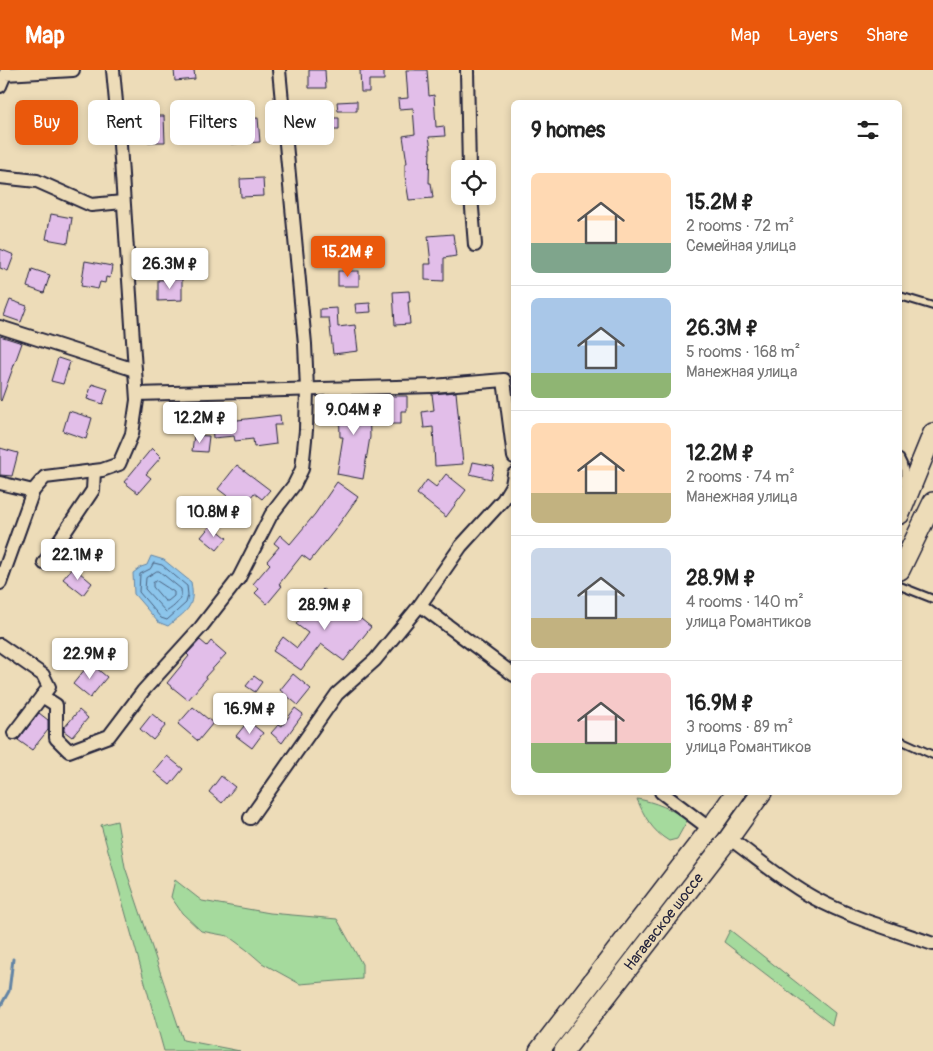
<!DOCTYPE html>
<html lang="en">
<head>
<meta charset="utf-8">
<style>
  :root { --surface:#fff; --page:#f2f2f2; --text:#222; --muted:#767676; --line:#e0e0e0; --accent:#ea580c }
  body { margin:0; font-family:Pangolin,sans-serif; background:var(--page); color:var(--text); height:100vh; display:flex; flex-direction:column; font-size:19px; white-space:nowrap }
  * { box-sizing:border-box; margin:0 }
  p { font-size:16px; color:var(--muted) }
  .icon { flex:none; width:28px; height:28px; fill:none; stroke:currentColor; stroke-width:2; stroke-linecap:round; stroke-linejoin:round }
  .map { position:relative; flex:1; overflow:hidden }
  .drawer { position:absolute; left:511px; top:30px; width:391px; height:695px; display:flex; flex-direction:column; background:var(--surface); border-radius:8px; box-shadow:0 2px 8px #0003 }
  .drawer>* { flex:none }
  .top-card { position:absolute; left:15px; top:30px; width:421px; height:45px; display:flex; gap:10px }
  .buttons { position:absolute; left:451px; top:90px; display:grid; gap:10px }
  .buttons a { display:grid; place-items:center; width:45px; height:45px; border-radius:8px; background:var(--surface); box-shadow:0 2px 8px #0003; font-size:25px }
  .price { position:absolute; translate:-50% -42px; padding:0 11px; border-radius:5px; background:#fff; color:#222; font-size:16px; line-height:32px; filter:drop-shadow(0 1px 2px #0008) }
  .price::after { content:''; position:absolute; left:50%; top:30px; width:15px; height:11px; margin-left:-8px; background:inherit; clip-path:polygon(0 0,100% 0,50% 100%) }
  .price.on { background:var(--accent); color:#fff }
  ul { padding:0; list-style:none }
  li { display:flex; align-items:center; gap:15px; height:125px; padding:0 20px }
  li+li { border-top:1px solid var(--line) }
  li span { display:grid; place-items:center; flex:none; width:140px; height:100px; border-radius:8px; color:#555 }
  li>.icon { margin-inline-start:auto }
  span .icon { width:60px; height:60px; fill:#fffc; stroke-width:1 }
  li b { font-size:21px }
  h2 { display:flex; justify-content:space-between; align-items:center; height:60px; padding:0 20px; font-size:21px }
  .pill { padding:0 18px; border-radius:8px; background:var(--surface); box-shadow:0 2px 8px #0003; font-size:18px; line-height:45px }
  .pill.on { background:var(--accent); color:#fff }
  header { display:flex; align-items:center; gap:30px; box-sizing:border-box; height:70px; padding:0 25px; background:var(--accent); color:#fff }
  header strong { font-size:24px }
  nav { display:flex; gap:28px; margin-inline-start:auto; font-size:18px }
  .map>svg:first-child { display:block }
  .green { fill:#a5da9d; stroke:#647e6c }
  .water { fill:#8cc5eb; stroke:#6284a5 }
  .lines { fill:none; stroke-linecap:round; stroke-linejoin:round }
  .shore { stroke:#4c6381; stroke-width:1 }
  .stream { stroke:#6284a5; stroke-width:3 }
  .building { fill:#e2bee9; stroke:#22223b }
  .service-casing { stroke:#22223b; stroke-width:10 }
  .minor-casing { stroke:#22223b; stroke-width:16 }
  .primary-casing { stroke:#22223b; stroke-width:22 }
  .service { stroke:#eddcb8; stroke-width:6 }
  .minor { stroke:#eddcb8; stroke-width:12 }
  .primary { stroke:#eddcb8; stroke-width:19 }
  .labels { text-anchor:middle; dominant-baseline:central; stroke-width:5; stroke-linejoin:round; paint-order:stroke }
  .street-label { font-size:15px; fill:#22223b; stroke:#eddcb8 }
</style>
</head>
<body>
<header>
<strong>Map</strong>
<nav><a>Map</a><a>Layers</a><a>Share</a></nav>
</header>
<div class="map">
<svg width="933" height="981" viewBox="0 0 933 981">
  <rect width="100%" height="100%" fill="#eddcb8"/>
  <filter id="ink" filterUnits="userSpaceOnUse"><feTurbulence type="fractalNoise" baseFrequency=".02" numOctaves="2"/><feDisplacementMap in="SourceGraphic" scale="10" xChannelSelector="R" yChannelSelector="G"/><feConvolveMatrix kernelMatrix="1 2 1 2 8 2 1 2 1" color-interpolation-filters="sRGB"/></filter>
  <g filter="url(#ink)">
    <g class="green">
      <path d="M 637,729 C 652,731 676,740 687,751 L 677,769 L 669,771 C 652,761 644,746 637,729 Z"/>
      <path d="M 117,751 L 125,797 L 183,970 L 240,981 L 164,981 L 101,755 Z"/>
      <path d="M 175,810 L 202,831 L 270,843 L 337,849 L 362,894 L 362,909 L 300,914 L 262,893 L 247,880 L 228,866 L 201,861 L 182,843 L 171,827 Z"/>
      <path d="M 730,860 L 835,943 L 832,955 L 724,872 Z"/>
    </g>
    <path class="water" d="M 151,486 L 164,490 L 191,512 C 196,538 186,541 168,556 L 158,552 L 134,524 L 133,503 L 141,497 L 147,495 Z"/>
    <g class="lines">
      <g class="shore">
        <path d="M 154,493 L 162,495 L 187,516 L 188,525 L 186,533 L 167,550 L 161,548 L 139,522 L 140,504 L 150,499 Z"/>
        <path d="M 157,501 L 159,501 L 181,519 C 183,530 175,536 166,542 L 145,519 L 146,508 Z"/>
        <path d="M 157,511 L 174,522 L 174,526 L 168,531 L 165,531 L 153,517 L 153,513 Z"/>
      </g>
      <path class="stream" d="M 0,937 L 9,921 L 13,889"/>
    </g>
    <g class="building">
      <path d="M 174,0 L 194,0 L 195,9 L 175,11 Z"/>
      <path d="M 309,0 L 325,0 L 326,18 L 309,18 Z"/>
      <path d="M 360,0 L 384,0 L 384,10 L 369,10 L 369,22 L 361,22 Z"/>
      <path d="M 406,0 L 427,0 L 429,26 L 434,25 L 436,57 L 444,56 L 445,66 L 429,67 L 431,78 L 430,78 L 429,113 L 431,113 L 433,128 L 409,130 L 405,106 L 405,93 L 407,93 L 403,66 L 415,64 L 413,38 L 399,39 L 398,29 L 408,28 Z"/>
      <path d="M 357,31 L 357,41 L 338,41 L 337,32 Z"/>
      <path d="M 146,46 L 164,46 L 165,72 L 141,72 L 141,60 L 146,60 Z"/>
      <path d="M 258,48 L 260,72 L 231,74 L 229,50 Z"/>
      <path d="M 319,48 L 339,48 L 339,60 L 320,60 Z"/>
      <path d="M 263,108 L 264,126 L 241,127 L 240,109 Z"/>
      <path d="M 51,144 L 72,148 L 68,173 L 46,169 Z"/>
      <path d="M 453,164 L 456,186 L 444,188 L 444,211 L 425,210 L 425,194 L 431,194 L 428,166 Z"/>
      <path d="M 0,179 L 14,185 L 8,201 L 0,198 Z"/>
      <path d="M 85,191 L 112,196 L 110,208 L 106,207 L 105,213 L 100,212 L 98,219 L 81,216 Z"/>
      <path d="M 32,199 L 50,205 L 44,223 L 27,217 Z"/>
      <rect x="338" y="201" width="21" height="15"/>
      <path d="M 182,209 L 182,230 L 158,231 L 158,210 Z"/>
      <path d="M 409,221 L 410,232 L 408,232 L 410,254 L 395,255 L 393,222 Z"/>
      <path d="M 10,230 L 27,236 L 21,252 L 4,246 Z"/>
      <path d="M 370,233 L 371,242 L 356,243 L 355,234 Z"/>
      <path d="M 337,238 L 338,257 L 355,255 L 358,281 L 333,284 L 329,248 L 320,248 L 320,239 Z"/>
      <path d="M 0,266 L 22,273 L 1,331 L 0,330 Z"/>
      <path d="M 58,288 L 70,292 L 63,314 L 51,311 Z"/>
      <path d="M 92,314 L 108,319 L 103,334 L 87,329 Z"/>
      <path d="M 456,322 L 463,394 L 435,396 L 433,357 L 424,358 L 422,342 L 434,340 L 432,324 Z"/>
      <path d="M 390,326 L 407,326 L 407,341 L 401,341 L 401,354 L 391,354 Z"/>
      <path d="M 369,327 L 370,367 L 363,409 L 337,404 L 343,367 L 340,367 L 339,329 Z"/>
      <path d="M 69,341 L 92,348 L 86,369 L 63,361 Z"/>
      <path d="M 280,345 L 281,355 L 274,355 L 276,374 L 254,377 L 253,369 L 235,371 L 234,366 L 213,368 L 212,353 Z"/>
      <path d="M 194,365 L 209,366 L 207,382 L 192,381 Z"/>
      <path d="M 0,378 L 18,383 L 12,406 L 0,405 Z"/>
      <path d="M 152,378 L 161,387 L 146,404 L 151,408 L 138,423 L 124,412 Z"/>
      <path d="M 473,392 L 494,396 L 491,409 L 470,404 Z"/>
      <path d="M 237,395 L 270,420 L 262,429 L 254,423 L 243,438 L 218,419 Z"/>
      <path d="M 446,404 L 466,420 L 446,447 L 417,424 L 427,410 L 436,417 Z"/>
      <path d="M 337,412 L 358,427 L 334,461 L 310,491 L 302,485 L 279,514 L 282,516 L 267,534 L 255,523 L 259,519 L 253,514 L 270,494 L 267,491 L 279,477 L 274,473 L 280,465 L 290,474 L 315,444 Z"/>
      <path d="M 211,455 L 227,468 L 217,480 L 201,467 Z"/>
      <path d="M 73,497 L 92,513 L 83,525 L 63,509 Z"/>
      <path d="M 323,519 L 371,557 L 344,591 L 321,574 L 301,600 L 273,581 L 283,567 L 297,578 L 308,563 L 296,554 Z"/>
      <path d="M 200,570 L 207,576 L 211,571 L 226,584 L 205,607 L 206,609 L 188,630 L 167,613 L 189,586 L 187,584 Z"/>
      <path d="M 90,593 L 107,607 L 90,628 L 73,614 Z"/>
      <path d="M 293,604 L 311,619 L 298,635 L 280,620 Z"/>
      <path d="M 254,606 L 262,612 L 255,622 L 246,616 Z"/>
      <path d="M 193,637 L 213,653 L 198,671 L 178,654 Z"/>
      <path d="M 295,638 L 303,644 L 282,673 L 271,663 L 279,654 L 282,656 Z"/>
      <path d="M 79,640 L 88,648 L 72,667 L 64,661 L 64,658 Z"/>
      <path d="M 39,643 L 48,650 L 48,660 L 32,680 L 18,670 Z"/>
      <path d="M 152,644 L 166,655 L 153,670 L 140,659 Z"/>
      <path d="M 248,651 L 263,663 L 252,678 L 236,666 Z"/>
      <path d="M 167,686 L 183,699 L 170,715 L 154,702 Z"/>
      <path d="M 221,706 L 235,717 L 222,733 L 209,722 Z"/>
    </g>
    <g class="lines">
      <defs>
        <g id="service">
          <path d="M 900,226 L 933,236"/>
          <path d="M 900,388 C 905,396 906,403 903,413"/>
          <path d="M 900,516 L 933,529"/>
          <path d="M 900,670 L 933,685"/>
        </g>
        <g id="minor">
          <path d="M 467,0 L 469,99"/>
          <path d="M 0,16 L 5,4 L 73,0"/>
          <path d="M 0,107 L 37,111 L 91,135 L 123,132"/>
          <path d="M 471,126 L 475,175"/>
          <path d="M 0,257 L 135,300"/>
          <path d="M 137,324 L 433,316 L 504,310 L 514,387"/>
          <path d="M 0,413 L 33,421"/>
          <path d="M 44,493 L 93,420 L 94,401"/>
          <path d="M 0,513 L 33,421 L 45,407 L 102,400 L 119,394 L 132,364 L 137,330 L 120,75 L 113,0"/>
          <path d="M 420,535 L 514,605"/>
          <path d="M 0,575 L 43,605 L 49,617 L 14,663"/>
          <path d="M 42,626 L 56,635 L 56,668 L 69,681 L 109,666 L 143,621 L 201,557 L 239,508 L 271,445 L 294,415 L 302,399 L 306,360 L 307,319 L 305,274 L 279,0"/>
          <path d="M 661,722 L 710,759"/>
          <path d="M 250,748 L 337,624 L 375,590 L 420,535 L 461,476 L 503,430 L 512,415 L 514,404"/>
          <path d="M 729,768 C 757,788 784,812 814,828 C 851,848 894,860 933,874"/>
        </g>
        <g id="primary">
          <path d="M 900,444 L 933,363"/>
          <path d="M 900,500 L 933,432"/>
          <path d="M 539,981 L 710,759 L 736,722"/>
          <path d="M 564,981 L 729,768 L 762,722"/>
        </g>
      </defs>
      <use href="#service" class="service-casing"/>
      <use href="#minor" class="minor-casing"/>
      <use href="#primary" class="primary-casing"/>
      <use href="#service" class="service"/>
      <use href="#minor" class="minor"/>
      <use href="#primary" class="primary"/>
    </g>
  </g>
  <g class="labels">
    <g class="street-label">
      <text transform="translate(664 852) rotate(-52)">Нагаевское шоссе</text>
    </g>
  </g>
</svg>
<div class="buttons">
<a><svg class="icon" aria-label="locate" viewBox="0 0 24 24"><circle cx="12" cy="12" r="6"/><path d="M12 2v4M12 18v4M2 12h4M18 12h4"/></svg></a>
</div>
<b class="price on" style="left:348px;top:208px">15.2M ₽</b>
<b class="price" style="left:170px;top:220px">26.3M ₽</b>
<b class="price" style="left:354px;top:366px">9.04M ₽</b>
<b class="price" style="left:200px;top:374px">12.2M ₽</b>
<b class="price" style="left:214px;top:468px">10.8M ₽</b>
<b class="price" style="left:78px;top:511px">22.1M ₽</b>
<b class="price" style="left:325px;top:561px">28.9M ₽</b>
<b class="price" style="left:90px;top:610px">22.9M ₽</b>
<b class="price" style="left:250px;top:665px">16.9M ₽</b>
<div class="top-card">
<a class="pill on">Buy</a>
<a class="pill">Rent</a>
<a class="pill">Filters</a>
<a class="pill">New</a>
</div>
<section class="drawer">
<h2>9 homes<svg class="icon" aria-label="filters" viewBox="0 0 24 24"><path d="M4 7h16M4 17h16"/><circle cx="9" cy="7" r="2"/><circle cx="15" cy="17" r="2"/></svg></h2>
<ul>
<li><span style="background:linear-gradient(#ffd9b3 70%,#7fa58c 0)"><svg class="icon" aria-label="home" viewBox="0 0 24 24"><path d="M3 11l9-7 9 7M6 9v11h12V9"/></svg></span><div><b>15.2M ₽</b><p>2 rooms · 72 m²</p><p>Семейная улица</p></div></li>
<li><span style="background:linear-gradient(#a9c7e8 75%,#8fb573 0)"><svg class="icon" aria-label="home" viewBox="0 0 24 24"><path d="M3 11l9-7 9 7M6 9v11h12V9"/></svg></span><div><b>26.3M ₽</b><p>5 rooms · 168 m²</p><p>Манежная улица</p></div></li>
<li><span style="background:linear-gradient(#ffd9b3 70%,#c2b280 0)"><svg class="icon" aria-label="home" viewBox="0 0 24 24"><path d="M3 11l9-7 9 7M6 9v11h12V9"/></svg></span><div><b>12.2M ₽</b><p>2 rooms · 74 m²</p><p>Манежная улица</p></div></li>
<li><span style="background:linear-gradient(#c9d6e8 70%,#c2b280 0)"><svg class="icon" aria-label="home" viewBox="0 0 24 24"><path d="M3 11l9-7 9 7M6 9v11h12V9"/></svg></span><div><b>28.9M ₽</b><p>4 rooms · 140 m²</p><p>улица Романтиков</p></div></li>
<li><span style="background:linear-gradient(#f6c9c9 70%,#8fb573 0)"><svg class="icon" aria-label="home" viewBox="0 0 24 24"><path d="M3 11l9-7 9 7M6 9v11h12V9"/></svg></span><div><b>16.9M ₽</b><p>3 rooms · 89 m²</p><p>улица Романтиков</p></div></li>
</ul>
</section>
</div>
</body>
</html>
